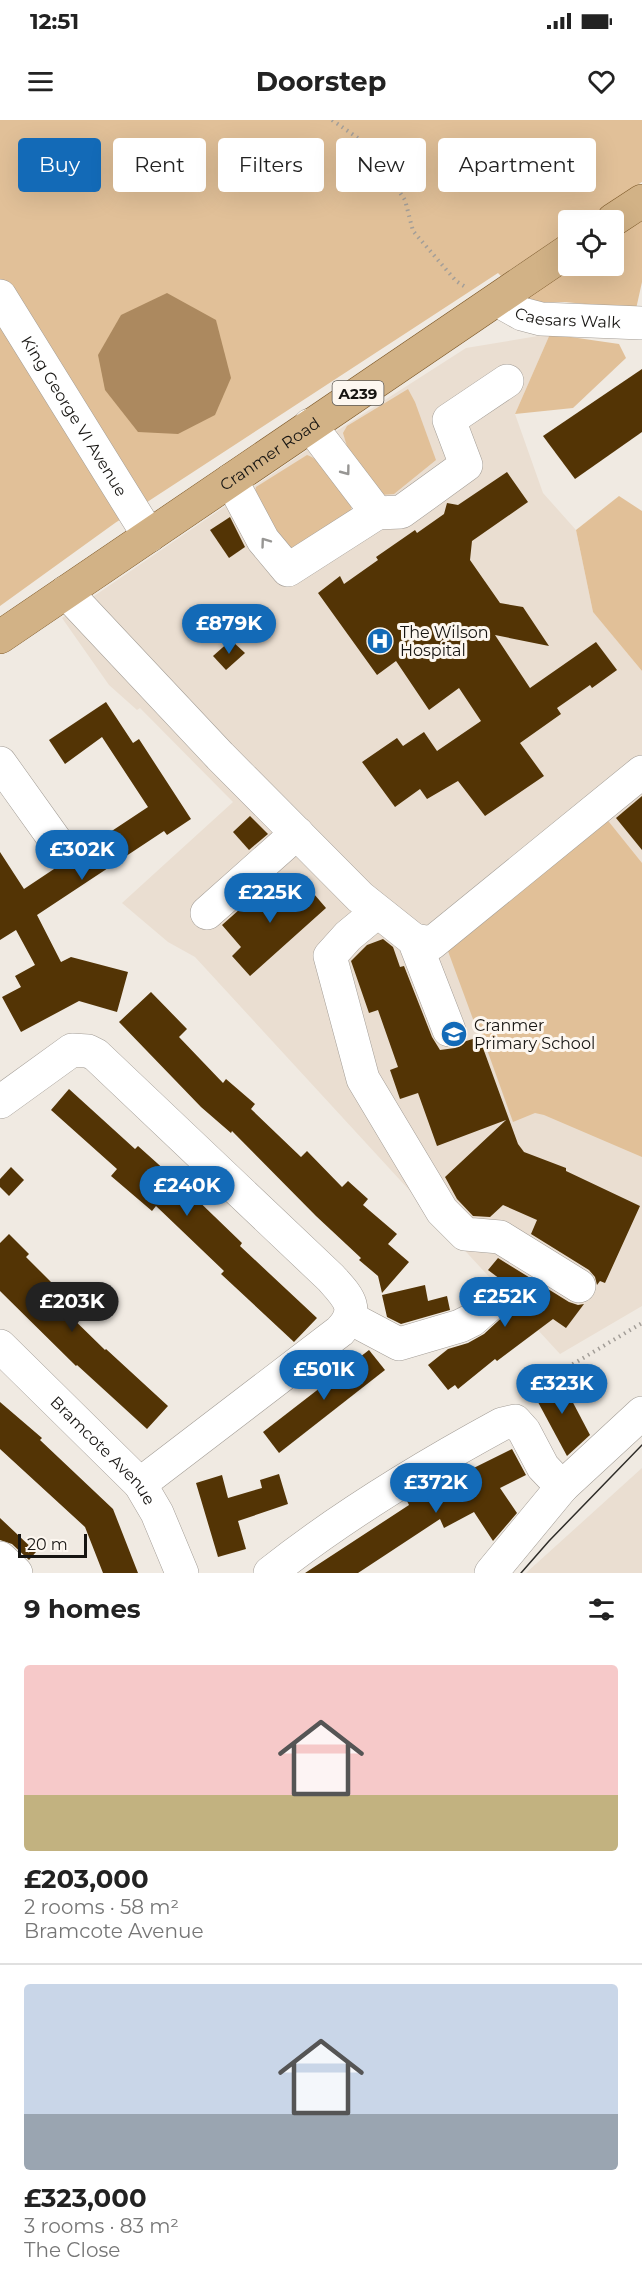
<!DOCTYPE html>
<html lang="en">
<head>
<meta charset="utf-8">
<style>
  :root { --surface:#fff; --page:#f2f2f2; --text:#222; --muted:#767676; --line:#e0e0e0; --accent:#136ab7 }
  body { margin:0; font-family:Montserrat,sans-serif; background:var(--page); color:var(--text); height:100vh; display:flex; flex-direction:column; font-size:22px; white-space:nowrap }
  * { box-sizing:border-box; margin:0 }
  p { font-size:20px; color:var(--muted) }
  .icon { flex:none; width:33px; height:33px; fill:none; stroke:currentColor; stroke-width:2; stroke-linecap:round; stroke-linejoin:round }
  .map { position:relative; height:1453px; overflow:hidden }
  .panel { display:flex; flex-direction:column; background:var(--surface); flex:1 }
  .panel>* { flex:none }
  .top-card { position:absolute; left:18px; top:18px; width:606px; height:54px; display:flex; gap:12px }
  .tools { position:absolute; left:558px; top:90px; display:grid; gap:12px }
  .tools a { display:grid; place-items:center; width:66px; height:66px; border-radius:6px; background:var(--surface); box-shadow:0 6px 24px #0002; font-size:30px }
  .scale { position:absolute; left:18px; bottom:15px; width:69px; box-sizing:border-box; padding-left:6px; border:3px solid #171512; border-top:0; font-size:16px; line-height:21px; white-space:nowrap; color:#171512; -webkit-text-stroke:4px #fdf7f0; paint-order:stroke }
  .price { position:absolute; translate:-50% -51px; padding:0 14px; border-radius:21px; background:var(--accent); color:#fff; font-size:20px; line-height:39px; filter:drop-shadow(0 2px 3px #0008) }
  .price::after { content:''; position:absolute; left:50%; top:36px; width:18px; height:14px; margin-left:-9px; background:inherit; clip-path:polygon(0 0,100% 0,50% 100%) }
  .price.current { background:#222; color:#fff }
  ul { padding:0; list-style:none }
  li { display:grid; align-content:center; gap:12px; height:318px; padding:0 24px }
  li+li { border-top:2px solid var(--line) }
  li span { display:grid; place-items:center; height:186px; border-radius:6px; color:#555 }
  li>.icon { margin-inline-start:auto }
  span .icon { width:108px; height:108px; fill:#fffc; stroke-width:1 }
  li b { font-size:26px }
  h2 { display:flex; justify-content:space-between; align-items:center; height:72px; padding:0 24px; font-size:26px }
  .tag { padding:0 21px; border-radius:6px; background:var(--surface); box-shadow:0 6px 24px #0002; font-size:21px; line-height:54px }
  .tag.current { background:var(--accent); color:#fff }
  .status { display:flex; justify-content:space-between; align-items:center; height:42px; padding:0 30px; background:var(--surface); direction:ltr }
  .status svg { height:16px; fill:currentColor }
  header { display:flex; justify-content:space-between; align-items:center; height:78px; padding:0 24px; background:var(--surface); font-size:27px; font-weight:700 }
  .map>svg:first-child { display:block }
  .built { fill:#eaded1 }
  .green { fill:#e1c098 }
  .water { fill:#ac895f }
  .building { fill:#533405 }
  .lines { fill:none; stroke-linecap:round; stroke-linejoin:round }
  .minor-casing { stroke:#a39d96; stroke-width:34 }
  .major-casing { stroke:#7d5929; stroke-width:34 }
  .path { stroke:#a39e98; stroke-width:4; stroke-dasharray:1.5 4.5; stroke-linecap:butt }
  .minor { stroke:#fff; stroke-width:33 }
  .major { stroke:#d2b286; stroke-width:33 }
  .tram { stroke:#2e2c28; stroke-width:1.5 }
  .oneway { stroke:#979694 }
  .labels { text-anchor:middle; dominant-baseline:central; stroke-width:6; stroke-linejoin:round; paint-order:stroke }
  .shield { fill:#fdf7f0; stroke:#5c5955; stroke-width:1.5 }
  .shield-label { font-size:15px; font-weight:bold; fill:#171512 }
  .street-label { font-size:16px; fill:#171512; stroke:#fdf7f0 }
  .poi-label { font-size:16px; fill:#171512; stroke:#fdf7f0; text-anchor:start }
</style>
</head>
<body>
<div class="status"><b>12:51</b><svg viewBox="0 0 49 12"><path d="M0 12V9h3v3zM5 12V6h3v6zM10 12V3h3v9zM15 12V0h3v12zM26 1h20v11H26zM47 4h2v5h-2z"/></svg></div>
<header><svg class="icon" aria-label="menu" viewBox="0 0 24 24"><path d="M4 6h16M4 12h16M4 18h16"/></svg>Doorstep<svg class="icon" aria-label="heart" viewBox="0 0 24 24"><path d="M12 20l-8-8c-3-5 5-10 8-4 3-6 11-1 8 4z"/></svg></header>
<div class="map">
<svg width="642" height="1453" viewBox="0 0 642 1453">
  <rect width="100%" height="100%" fill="#f0eae2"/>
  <g class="built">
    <path d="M 550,214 L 515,294 L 543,373 L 576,410 L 593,492 L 642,551 L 642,1186 L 560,1234 L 195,837 L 168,822 L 122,783 L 233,682 L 140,588 L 137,590 L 109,565 L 62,498 L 310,328 L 466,228 Z"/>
    <path d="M 642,1348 L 642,1453 L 526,1453 Z"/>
  </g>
  <g class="green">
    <path d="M 0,0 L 642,0 L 642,62 L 584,100 L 568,100 L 568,111 L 501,156 L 498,153 L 115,403 L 0,486 Z"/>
    <path d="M 642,100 L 642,162 L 636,189 L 565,182 L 514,183 L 572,146 L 614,146 L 614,119 Z"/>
    <path d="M 550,214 L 619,224 L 626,238 L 573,288 L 515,294 Z"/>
    <path d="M 408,269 L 415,282 L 436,340 L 394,374 L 381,375 L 351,340 L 343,313 L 347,306 Z"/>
    <path d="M 307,335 C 321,338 341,370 352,382 L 350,397 L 307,429 L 286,429 L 253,379 L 256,367 Z"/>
    <path d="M 619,376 L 642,391 L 642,551 L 593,492 L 576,410 Z"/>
    <path d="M 601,692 L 642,743 L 642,1037 L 544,995 L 535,993 L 513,1002 L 480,910 L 477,910 L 445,823 Z"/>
  </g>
  <path class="water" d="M 167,173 L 216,200 L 231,258 L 215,295 L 178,314 L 138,312 L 105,270 L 98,235 L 121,195 Z"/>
  <g class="building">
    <path d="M 642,249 L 642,312 L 575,359 L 543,316 Z"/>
    <path d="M 507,352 L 528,382 L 472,421 L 470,440 L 500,483 L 523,487 L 549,526 L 495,515 L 530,568 L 596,522 L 617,550 L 592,568 L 590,565 L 557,588 L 561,594 L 520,623 L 544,656 L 485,696 L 458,661 L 427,679 L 420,669 L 395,687 L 362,642 L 397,618 L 403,626 L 424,612 L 437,631 L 481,601 L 459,568 L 429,590 L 396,541 L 377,555 L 318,473 L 340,456 L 344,464 L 378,440 L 376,437 L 415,410 L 417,413 L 444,394 L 447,383 L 458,385 Z"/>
    <path d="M 230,397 L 245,427 L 229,438 L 210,410 Z"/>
    <path d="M 231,520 L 245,533 L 226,550 L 213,536 Z"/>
    <path d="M 106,582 L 133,623 L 139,619 L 191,699 L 167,715 L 164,711 L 37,795 L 61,842 L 71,837 L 128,852 L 117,892 L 79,881 L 21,912 L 2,877 L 21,867 L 15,856 L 35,845 L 16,810 L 0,820 L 0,732 L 24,769 L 60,745 L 70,743 L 77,734 L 148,687 L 102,617 L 65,644 L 49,620 Z"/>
    <path d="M 642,676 L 642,730 L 616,698 Z"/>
    <path d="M 250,696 L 268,714 L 249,730 L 233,712 Z"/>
    <path d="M 275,758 L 294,780 L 308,767 L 326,788 L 250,856 L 232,836 L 241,827 L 222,805 Z"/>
    <path d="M 383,819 L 393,827 L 400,847 L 404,846 L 432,917 L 440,930 L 455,928 L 463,922 L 479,917 L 518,1024 L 524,1032 L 566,1048 L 566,1051 L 640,1086 L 605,1163 L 600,1161 L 597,1165 L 595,1157 L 589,1150 L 531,1114 L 537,1100 L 503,1085 L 490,1097 L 473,1096 L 457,1079 L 445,1057 L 506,1000 L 437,1026 L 418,973 L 400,979 L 390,950 L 398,947 L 378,890 L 369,893 L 351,841 L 367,825 Z"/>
    <path d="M 151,872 L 187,909 L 179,917 L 223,963 L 226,959 L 255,984 L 251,989 L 301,1037 L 307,1031 L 342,1067 L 348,1061 L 368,1079 L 363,1085 L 397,1114 L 388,1124 L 409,1142 L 382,1173 L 378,1156 L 359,1140 L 361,1138 L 316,1096 L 232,1011 L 231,1013 L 201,987 L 119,902 Z"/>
    <path d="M 69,969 L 135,1029 L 138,1026 L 186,1069 L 242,1123 L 240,1126 L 317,1198 L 294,1222 L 221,1154 L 224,1151 L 156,1086 L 152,1091 L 111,1056 L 117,1049 L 51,990 Z"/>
    <path d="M 11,1047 L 24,1060 L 9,1076 L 0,1067 L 0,1059 Z"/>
    <path d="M 9,1114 L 29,1134 L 26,1137 L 66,1177 L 59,1185 L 105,1230 L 106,1229 L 168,1286 L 147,1309 L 77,1245 L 76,1246 L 0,1171 L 0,1123 Z"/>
    <path d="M 498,1138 L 569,1182 L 578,1185 L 584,1184 L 566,1208 L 553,1199 L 497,1241 L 495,1239 L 458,1269 L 455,1265 L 448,1270 L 428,1245 L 448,1229 L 468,1223 L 484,1214 L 524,1177 L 488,1150 Z"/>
    <path d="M 425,1165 L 428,1181 L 447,1176 L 450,1190 L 401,1204 L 387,1197 L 382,1175 Z"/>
    <path d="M 369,1230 L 385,1250 L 279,1333 L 263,1312 Z"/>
    <path d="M 559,1256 L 590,1315 L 567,1336 L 532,1271 Z"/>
    <path d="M 0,1282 L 42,1318 L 40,1320 L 113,1389 L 138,1453 L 103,1453 L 85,1407 L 0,1329 Z"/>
    <path d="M 512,1329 L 526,1355 L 500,1368 L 517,1393 L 493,1421 L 474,1392 L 444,1408 L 440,1399 L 358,1453 L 305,1453 L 409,1385 L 407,1381 Z"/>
    <path d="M 279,1354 L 288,1384 L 238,1401 L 246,1429 L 218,1437 L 196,1363 L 222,1355 L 228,1378 L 262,1368 L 260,1360 Z"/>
    <path d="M 0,1398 L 36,1432 L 29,1440 L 12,1424 L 0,1420 Z"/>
  </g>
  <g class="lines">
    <defs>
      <g id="minor">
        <path id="s1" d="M 0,176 L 149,416"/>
        <path id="s2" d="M 497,180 L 522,194 L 541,199 L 642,203"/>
        <path d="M 231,360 L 263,420 L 288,450 L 377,393 L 310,305"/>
        <path d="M 377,393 L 401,392 L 466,345 L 449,300 L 507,261"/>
        <path d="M 66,472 L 220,636 L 360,777 L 414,820 L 449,910"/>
        <path d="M 0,643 L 60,727"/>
        <path d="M 377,792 L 348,816 L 330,836 L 363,959 L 442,1091 L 465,1114 L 500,1117 L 579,1166"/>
        <path d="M 207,793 L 297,713"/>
        <path d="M 414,820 L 432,823 L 642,652"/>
        <path d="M 0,982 L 72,930 L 88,931 L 96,935 L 331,1158 C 348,1177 361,1189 340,1211 L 140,1364"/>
        <path d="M 350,1198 L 399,1224 L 460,1206 L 472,1200 L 496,1179"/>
        <path id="s3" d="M 0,1226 L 140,1364 L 157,1393 L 182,1453"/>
        <path d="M 0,1438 L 16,1453"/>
        <path d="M 270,1453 C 343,1395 421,1348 502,1304 L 515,1301 L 524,1311 L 543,1347 L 562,1367"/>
        <path d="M 491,1453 L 562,1367 L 642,1293"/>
      </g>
      <g id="major">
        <path d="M 613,100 L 642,81"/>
        <path id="s4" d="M 0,517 L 568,131"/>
      </g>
    </defs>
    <use href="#minor" class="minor-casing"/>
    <use href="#major" class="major-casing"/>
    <g class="path">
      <path d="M 332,0 L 368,25 L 405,80 L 413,111 L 456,161 L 467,168"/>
      <path d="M 521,1275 L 642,1203"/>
    </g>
    <use href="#minor" class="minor"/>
    <use href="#major" class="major"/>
    <path class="tram" d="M 521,1453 L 549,1421 L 642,1325"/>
  </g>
  <defs><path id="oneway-chevron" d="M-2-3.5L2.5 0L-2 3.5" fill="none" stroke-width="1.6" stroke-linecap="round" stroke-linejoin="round" transform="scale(1.5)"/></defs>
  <g class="oneway">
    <use href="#oneway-chevron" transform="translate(346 351) rotate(53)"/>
    <use href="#oneway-chevron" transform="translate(265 422) rotate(-126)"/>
  </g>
  <defs>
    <symbol id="hospital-disc" viewBox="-11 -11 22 22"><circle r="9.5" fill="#136ab7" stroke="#fdf7f0"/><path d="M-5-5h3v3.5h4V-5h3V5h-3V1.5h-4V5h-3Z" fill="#fff"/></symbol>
    <symbol id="school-disc" viewBox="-11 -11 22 22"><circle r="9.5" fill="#136ab7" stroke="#fdf7f0"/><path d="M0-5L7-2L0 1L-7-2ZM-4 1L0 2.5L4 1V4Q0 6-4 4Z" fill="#fff"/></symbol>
  </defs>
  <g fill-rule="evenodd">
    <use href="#hospital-disc" x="365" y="506" width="30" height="30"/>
    <use href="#school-disc" x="439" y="899" width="30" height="30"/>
  </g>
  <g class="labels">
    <rect class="shield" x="332.5" y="261" width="51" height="24" rx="4.5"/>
    <g class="shield-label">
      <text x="358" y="273">A239</text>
    </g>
    <g class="street-label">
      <text stroke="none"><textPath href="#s2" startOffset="75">Caesars Walk</textPath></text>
      <text stroke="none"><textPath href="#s1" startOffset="141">King George VI Avenue</textPath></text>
      <text stroke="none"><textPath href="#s4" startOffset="326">Cranmer Road</textPath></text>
      <text stroke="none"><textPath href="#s3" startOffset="147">Bramcote Avenue</textPath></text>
    </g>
    <g class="poi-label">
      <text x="400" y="512">The Wilson<tspan x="400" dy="18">Hospital</tspan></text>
      <text x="474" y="905">Cranmer<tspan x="474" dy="18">Primary School</tspan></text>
    </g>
  </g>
</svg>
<div class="tools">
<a><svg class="icon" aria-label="locate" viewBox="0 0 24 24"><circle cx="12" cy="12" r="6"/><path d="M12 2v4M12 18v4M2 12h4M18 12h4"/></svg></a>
</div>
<div class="scale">20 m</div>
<b class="price" style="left:229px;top:535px">£879K</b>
<b class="price" style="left:82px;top:761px">£302K</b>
<b class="price" style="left:270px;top:804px">£225K</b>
<b class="price" style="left:187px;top:1097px">£240K</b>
<b class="price" style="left:505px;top:1208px">£252K</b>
<b class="price current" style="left:72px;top:1213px">£203K</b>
<b class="price" style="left:324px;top:1281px">£501K</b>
<b class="price" style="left:562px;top:1295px">£323K</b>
<b class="price" style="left:436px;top:1394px">£372K</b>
<div class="top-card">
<a class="tag current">Buy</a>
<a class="tag">Rent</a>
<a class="tag">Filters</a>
<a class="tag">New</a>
<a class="tag">Apartment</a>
</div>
</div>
<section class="panel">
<h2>9 homes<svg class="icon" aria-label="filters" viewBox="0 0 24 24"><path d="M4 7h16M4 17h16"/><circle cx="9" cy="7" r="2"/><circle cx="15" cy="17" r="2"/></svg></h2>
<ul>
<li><span style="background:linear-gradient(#f6c9c9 70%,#c2b280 0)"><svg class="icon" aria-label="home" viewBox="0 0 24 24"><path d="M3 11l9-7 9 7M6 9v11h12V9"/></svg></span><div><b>£203,000</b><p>2 rooms · 58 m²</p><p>Bramcote Avenue</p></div></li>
<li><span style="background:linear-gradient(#c9d6e8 70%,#9aa5b1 0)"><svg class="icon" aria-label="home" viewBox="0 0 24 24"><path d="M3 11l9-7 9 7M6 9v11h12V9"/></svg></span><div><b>£323,000</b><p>3 rooms · 83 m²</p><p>The Close</p></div></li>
</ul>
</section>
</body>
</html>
